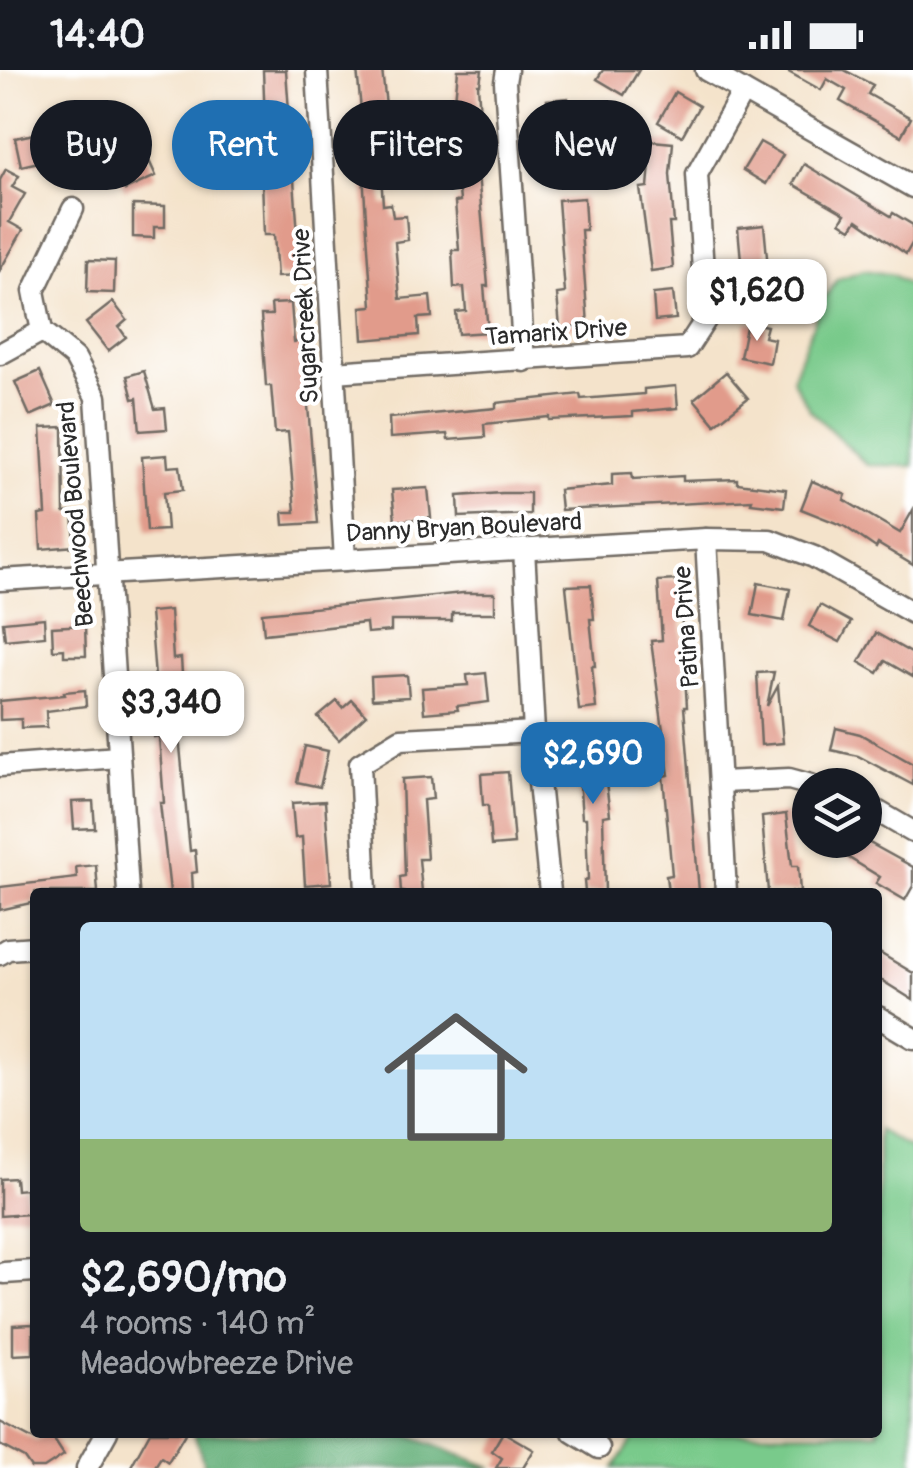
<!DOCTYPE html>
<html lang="en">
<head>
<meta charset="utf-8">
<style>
  :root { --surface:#171b24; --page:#242831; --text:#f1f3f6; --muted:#9ea1a6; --accent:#1f6fb2 }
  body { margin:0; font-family:Pangolin,sans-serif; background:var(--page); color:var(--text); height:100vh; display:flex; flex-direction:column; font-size:38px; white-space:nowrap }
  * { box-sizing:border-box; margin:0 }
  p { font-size:32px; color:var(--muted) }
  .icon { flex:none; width:55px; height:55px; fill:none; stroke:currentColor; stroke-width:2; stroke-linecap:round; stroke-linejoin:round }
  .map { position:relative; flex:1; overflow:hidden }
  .drawer { position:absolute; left:30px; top:818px; width:852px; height:550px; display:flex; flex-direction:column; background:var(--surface); border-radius:10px; box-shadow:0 2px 8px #0004 }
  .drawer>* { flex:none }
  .top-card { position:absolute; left:30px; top:30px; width:855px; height:90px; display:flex; gap:20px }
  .buttons { position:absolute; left:792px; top:698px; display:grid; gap:20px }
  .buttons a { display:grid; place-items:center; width:90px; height:90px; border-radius:50%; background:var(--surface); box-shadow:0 2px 8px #0004; font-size:50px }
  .price { position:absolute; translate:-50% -85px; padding:0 22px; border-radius:20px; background:#fff; color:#222; font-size:32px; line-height:65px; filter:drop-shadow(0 2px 5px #0008) }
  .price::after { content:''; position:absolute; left:50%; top:60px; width:30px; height:22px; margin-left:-15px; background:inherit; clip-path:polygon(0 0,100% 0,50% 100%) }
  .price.on { background:var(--accent); color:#fff }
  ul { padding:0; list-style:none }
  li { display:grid; align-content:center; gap:20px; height:530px; padding:0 50px }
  li span { display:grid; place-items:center; height:310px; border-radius:10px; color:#555 }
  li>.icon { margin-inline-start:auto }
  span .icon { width:180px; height:180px; fill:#fffc; stroke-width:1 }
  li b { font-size:42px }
  .tag { padding:0 35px; border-radius:45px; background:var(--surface); box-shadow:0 2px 8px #0004; font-size:35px; line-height:90px }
  .tag.on { background:var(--accent); color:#fff }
  .status { display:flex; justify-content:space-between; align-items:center; height:70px; padding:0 50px; background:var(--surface); direction:ltr }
  .status svg { height:28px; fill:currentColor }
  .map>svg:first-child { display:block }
  .green { fill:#79ca8b; stroke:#527a5b; stroke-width:2.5 }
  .forest { fill:#62ae77; stroke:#466c51; stroke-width:2.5 }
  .building { fill:#e19b8b }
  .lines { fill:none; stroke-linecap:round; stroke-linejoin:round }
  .minor-casing { stroke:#716b63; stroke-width:25 }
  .minor { stroke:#fff; stroke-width:20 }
  .labels { text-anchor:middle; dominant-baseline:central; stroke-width:8; stroke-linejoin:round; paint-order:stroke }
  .street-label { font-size:25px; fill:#2b2b2b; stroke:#fff }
</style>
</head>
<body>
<div class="status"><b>14:40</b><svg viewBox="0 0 49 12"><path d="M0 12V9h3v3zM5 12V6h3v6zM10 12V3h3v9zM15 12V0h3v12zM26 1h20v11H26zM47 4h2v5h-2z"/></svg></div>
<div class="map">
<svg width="913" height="1398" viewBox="0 0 913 1398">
  <rect width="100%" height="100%" fill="#fff"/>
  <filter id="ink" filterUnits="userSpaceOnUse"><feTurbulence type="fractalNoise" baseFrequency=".01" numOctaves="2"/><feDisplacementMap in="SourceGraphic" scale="20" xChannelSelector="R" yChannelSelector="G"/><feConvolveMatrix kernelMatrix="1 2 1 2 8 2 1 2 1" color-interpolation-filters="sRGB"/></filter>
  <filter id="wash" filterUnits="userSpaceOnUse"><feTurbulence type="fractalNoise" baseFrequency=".0048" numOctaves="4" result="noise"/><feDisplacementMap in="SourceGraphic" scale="40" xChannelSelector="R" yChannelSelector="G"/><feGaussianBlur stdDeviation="2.25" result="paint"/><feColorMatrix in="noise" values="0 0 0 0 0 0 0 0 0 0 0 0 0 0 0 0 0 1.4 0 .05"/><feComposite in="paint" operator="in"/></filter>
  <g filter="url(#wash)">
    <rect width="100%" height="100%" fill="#f4e3cb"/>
    <g class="green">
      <path d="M 864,200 L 893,205 L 913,218 L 913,396 L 867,395 L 810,340 L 792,309 L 822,231 L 838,209 Z"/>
      <path d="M 878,1060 L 913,1080 L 913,1398 L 614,1398 L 637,1363 L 878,1362 Z"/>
    </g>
    <path class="forest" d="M 194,1363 L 402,1363 L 493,1398 L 205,1398 Z"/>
    <g id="blocks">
      <g class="building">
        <path d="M 263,0 L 286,0 L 301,206 L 277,207 L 274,165 L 264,165 L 261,80 L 266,80 Z"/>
        <path d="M 357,0 L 382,0 L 386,35 L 391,35 L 393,71 L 379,73 L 383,135 L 391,134 L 393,147 L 406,146 L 408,170 L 395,172 L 400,229 L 430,226 L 432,247 L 418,248 L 419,265 L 363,270 L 361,237 L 372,236 L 362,89 L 366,89 Z"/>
        <path d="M 458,0 L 482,0 L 480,14 L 478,14 L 482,79 L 486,78 L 487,91 L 477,92 L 488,216 L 484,216 L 488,262 L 458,264 L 456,242 L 466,241 L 464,217 L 454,218 L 452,180 L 459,180 L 455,132 L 460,131 L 455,81 L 458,81 L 455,31 Z"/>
        <path d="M 603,0 L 639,0 L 624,25 L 597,9 Z"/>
        <path d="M 785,0 L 844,0 L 873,15 L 868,24 L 911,48 L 901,66 L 840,31 L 846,20 L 827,9 L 821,20 Z"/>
        <path d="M 675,22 L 699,36 L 682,66 L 658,52 Z"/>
        <path d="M 568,28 L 572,79 L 577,79 L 579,105 L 560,106 L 558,64 L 549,64 L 547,30 Z"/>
        <path d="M 72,45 L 106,57 L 97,82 L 52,66 L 57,88 L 21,96 L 15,68 L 68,57 Z"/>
        <path d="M 652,71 L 673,73 L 670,104 L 674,153 L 669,153 L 673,198 L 651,201 L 640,118 L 648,117 Z"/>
        <path d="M 760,72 L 783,85 L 766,114 L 743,100 Z"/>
        <path d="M 131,77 L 136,88 L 146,84 L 156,106 L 125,120 L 110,87 Z"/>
        <path d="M 804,94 L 891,146 L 893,143 L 913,155 L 913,172 L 906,184 L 857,150 L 851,159 L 840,152 L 845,144 L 793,114 Z"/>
        <path d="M 6,99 L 19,106 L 12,117 L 25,124 L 9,152 L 23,160 L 0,200 L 0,110 Z"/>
        <path d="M 584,128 L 586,160 L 581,160 L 588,255 L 560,258 L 557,224 L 565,223 L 558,130 Z"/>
        <path d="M 133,135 L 165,136 L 165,157 L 154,157 L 154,168 L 133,167 Z"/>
        <path d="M 764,155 L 771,230 L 745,233 L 738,158 Z"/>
        <path d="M 88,190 L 115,191 L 114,223 L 87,222 Z"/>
        <path d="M 673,222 L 676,249 L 655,251 L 653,224 Z"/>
        <path d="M 113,232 L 127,250 L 119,257 L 126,267 L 108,281 L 86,253 Z"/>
        <path d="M 291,233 L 294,272 L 307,271 L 310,313 L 306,313 L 318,453 L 284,455 L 283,442 L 295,442 L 288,362 L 275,363 L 271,316 L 266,316 L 261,245 L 272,245 L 271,234 Z"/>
        <path d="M 747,252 L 767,256 L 764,267 L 774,269 L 770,293 L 740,287 Z"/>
        <path d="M 40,301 L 55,335 L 30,346 L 15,312 Z"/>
        <path d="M 144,301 L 155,339 L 165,338 L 167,359 L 140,361 L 137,328 L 133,329 L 127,306 Z"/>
        <path d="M 726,302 L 748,328 L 715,354 L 694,329 Z"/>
        <path d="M 676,316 L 678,338 L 633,342 L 633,346 L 549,350 L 549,347 L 484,354 L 485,367 L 448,370 L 447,364 L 390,368 L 389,348 L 496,338 L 496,333 L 580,324 L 581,329 L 644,324 L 644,319 Z"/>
        <path d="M 63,357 L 64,443 L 73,442 L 75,476 L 41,479 L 39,445 L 46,444 L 41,358 Z"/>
        <path d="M 167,385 L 168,397 L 180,396 L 183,420 L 164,422 L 167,460 L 147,461 L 142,387 Z"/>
        <path d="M 632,403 L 633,409 L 683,406 L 683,411 L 737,409 L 737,413 L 786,419 L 784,437 L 751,433 L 752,430 L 561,440 L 559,420 L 612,415 L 612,404 Z"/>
        <path d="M 812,411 L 846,425 L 844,430 L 900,463 L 913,440 L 913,495 L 878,474 L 876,478 L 844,456 L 801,439 Z"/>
        <path d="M 428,418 L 431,448 L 395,451 L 392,420 Z"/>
        <path d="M 502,423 L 530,423 L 530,444 L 459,447 L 458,426 Z"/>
        <path d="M 679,510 L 687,637 L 684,637 L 699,822 L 668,822 L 666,806 L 672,805 L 663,706 L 669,705 L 651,571 L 662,570 L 658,511 Z"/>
        <path d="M 758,513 L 790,519 L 784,551 L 752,545 Z"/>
        <path d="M 591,515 L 594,549 L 590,549 L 595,596 L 592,596 L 596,638 L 579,640 L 566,516 Z"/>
        <path d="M 463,523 L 495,523 L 495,543 L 452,543 L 452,551 L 391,551 L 391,561 L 367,563 L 366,553 L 264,564 L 262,543 Z"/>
        <path d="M 820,535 L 851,552 L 840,572 L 809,556 Z"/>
        <path d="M 170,540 L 173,589 L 181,588 L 183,621 L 178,622 L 179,666 L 190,781 L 195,780 L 197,802 L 192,803 L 193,822 L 170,822 L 160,733 L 164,733 L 159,666 L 154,667 L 152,634 L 157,634 L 150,542 Z"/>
        <path d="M 44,548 L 45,566 L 5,570 L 3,552 Z"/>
        <path d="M 85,555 L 86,586 L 64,586 L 64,579 L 53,580 L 52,557 Z"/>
        <path d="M 876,563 L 913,584 L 913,607 L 885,591 L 878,603 L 859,592 Z"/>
        <path d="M 774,602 L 767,636 L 778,616 L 783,673 L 761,675 L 757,603 Z"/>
        <path d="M 486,603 L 489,632 L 457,636 L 458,640 L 424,643 L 422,618 L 468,615 L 467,605 Z"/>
        <path d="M 407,605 L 409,627 L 372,629 L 371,607 Z"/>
        <path d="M 85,620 L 86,636 L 46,641 L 47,657 L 21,658 L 21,649 L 0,650 L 0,631 L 65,625 L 64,622 Z"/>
        <path d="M 352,630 L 366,645 L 339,670 L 318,647 L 337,631 L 343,638 Z"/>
        <path d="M 836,658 L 860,664 L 913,694 L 913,715 L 858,686 L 831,680 Z"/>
        <path d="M 600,664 L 610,745 L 603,746 L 605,822 L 585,822 L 584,811 L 588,810 L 586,748 L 582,748 L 576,666 Z"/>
        <path d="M 305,676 L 328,681 L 320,717 L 297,712 Z"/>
        <path d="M 508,702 L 514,774 L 491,776 L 488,735 L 483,735 L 481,704 Z"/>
        <path d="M 431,707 L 433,729 L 423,730 L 427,789 L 419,789 L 422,822 L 401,822 L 400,807 L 405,806 L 402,709 Z"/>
        <path d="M 93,731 L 95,758 L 74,759 L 72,732 Z"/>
        <path d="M 325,731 L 331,813 L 305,815 L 302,767 L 295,768 L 292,733 Z"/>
        <path d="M 786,744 L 792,796 L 798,796 L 800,822 L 768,822 L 762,747 Z"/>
        <path d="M 842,770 L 864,770 L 913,797 L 913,816 L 905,830 L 876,813 L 880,807 L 836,780 Z"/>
        <path d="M 96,795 L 98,822 L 35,822 L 35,832 L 0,840 L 0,817 L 77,808 L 76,797 Z"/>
        <path d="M 878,882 L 913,903 L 913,930 L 878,908 Z"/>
        <path d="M 15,1108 L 16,1120 L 26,1119 L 28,1144 L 0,1146 L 0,1109 Z"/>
        <path d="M 33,1254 L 33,1284 L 13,1285 L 13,1255 Z"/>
        <path d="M 0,1352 L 36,1371 L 49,1362 L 64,1385 L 44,1398 L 31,1398 L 24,1388 L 0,1375 Z"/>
        <path d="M 150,1362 L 186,1362 L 168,1392 L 161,1387 L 154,1398 L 130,1398 Z"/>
        <path d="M 503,1362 L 534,1380 L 523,1398 L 496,1398 L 502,1388 L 492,1381 Z"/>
      </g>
    </g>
  </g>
  <g filter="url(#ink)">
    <use href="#blocks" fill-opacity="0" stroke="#716b63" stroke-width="2.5"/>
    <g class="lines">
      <defs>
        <g id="minor">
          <path d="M 317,0 L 345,490"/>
          <path d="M 507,0 L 505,12 L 524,291"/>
          <path d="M 706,0 L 913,117"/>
          <path d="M 42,261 L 75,288 L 96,327 L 128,822"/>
          <path d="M 42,261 L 34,221 L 73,139"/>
          <path d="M 0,284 L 42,261"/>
          <path d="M 334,302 L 687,278 L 706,249 L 697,104 L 743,21"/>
          <path d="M 706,469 L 726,822"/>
          <path d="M 524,479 L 534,662 L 550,822"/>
          <path d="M 0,510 L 706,469 L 770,470 L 814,487 L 913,543"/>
          <path d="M 0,696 L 118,687"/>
          <path d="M 721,712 L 789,709 L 811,715"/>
          <path d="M 865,734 L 913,762"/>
          <path d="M 366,822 L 360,694 L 401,669 L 534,662"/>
          <path d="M 0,884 L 8,879 L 35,877"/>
          <path d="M 878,947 L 913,968"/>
          <path d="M 4,1203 L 35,1201"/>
          <path d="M 573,1362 L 599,1378"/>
          <path d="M 87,1398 L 107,1362"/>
        </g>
      </defs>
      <use href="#minor" class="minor-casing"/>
      <use href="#minor" class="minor"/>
    </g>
  </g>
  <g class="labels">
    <g class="street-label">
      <text transform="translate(306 246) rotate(-93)">Sugarcreek Drive</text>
      <text transform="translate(556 263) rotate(-4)">Tamarix Drive</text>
      <text transform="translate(76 444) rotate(-95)">Beechwood Boulevard</text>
      <text transform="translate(464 458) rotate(-3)">Danny Bryan Boulevard</text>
      <text transform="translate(687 557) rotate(-94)">Patina Drive</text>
    </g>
  </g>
</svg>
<div class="buttons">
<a><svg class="icon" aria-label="layers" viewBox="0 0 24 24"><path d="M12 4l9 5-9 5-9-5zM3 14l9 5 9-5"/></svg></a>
</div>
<b class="price" style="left:757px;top:274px">$1,620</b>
<b class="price" style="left:171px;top:686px">$3,340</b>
<b class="price on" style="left:593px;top:737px">$2,690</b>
<div class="top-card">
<a class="tag">Buy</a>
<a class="tag on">Rent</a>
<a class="tag">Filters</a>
<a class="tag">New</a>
</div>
<section class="drawer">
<ul>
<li><span style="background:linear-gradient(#bfe0f5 70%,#8fb573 0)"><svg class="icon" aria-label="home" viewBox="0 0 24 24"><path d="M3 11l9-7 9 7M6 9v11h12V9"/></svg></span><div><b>$2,690/mo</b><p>4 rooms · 140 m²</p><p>Meadowbreeze Drive</p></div></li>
</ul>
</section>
</div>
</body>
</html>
